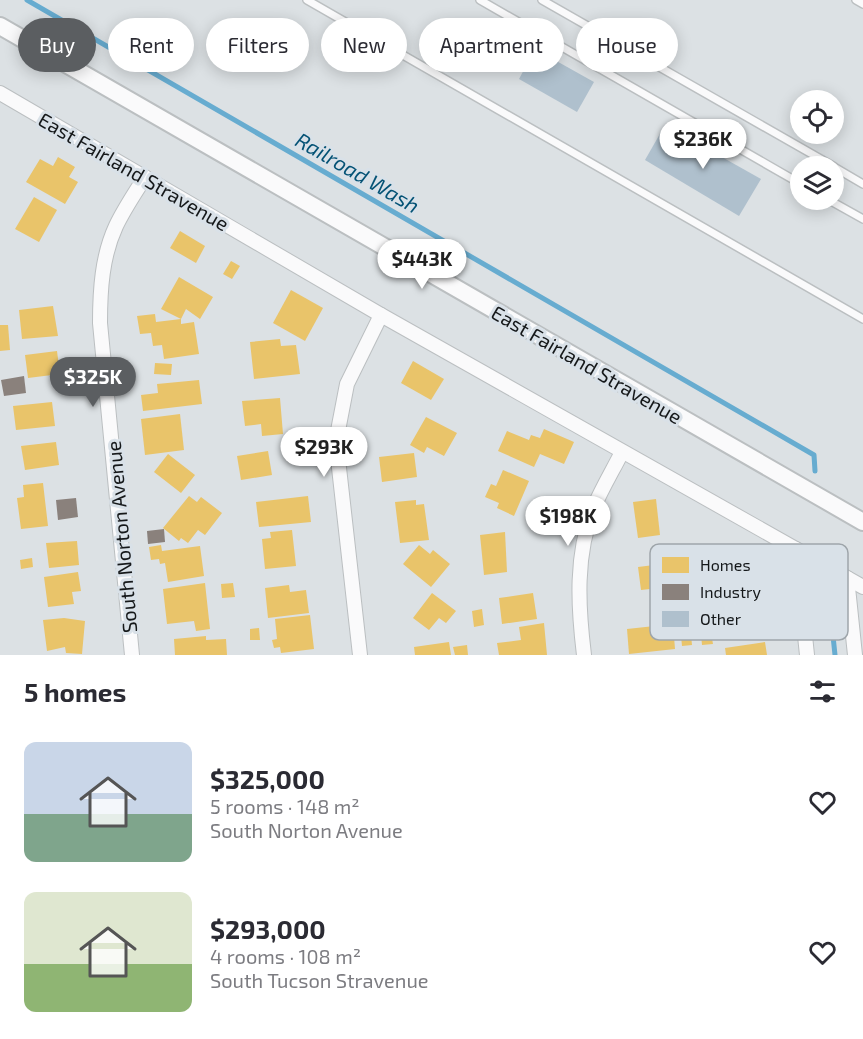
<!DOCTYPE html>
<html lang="en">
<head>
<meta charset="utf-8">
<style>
  :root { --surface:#fff; --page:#f2f2f3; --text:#2b2b33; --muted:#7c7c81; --accent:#5b5e61 }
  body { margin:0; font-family:"Exo 2",sans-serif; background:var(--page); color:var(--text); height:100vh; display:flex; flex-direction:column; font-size:22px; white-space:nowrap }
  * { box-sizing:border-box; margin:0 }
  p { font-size:20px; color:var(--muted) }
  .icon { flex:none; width:33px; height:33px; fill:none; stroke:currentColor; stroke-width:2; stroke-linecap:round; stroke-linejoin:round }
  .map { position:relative; height:655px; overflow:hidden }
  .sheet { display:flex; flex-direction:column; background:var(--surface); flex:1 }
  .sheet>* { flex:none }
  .hud { position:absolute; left:18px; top:18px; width:828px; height:54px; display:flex; gap:12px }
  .tools { position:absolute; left:790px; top:90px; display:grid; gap:12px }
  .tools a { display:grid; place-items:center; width:54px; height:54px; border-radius:50%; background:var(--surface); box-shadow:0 3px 15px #0003; font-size:30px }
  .price { position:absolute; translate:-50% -51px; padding:0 14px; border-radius:21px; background:#fff; color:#222; font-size:20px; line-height:39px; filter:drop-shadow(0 2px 3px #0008) }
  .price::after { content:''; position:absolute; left:50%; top:36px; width:18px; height:14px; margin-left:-9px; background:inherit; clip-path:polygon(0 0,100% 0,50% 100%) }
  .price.on { background:var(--accent); color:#fff }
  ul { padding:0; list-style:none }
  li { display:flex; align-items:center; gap:18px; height:150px; padding:0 24px }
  li span { display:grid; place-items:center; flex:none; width:168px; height:120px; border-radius:12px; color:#555 }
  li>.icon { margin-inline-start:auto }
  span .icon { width:72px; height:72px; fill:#fffc; stroke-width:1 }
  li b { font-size:26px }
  h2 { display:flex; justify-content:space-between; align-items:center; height:72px; padding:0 24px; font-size:26px }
  .tag { padding:0 21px; border-radius:27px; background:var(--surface); box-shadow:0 3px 15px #0003; font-size:21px; line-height:54px }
  .tag.on { background:var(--accent); color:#fff }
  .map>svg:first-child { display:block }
  .homes { fill:#e9c46a }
  .industry { fill:#8a817c }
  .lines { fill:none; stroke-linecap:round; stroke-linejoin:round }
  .stream { stroke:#67acd0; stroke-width:5 }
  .building { fill:#afc0cd }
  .service-casing { stroke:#bbbfc1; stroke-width:10 }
  .minor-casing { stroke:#bbbfc1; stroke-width:16 }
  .tertiary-casing { stroke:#bbbfc1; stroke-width:20 }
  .service { stroke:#fafafb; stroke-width:7 }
  .minor { stroke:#fafafb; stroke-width:14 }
  .tertiary { stroke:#fafafb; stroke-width:16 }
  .labels { text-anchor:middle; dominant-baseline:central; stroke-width:6; stroke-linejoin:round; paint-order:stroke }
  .street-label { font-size:20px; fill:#15181a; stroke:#d9e1e8 }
  .water-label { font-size:21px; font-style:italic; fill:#045275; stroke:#d9e1e8 }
  .key { fill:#d9e1e8; stroke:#9ea5aa; stroke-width:1.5 }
  .key-label { font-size:16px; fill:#15181a }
</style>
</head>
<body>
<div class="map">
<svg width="863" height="655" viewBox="0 0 863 655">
  <rect width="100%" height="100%" fill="#dce1e4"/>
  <g class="homes">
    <path d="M 58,157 L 75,167 L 69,177 L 78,182 L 65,204 L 26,182 L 40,159 L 53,166 Z"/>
    <path d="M 34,197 L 57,210 L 39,242 L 15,229 Z"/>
    <path d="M 180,231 L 205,246 L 196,263 L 170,248 Z"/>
    <path d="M 231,261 L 240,266 L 232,279 L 223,274 Z"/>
    <path d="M 179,277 L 213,297 L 200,319 L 186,309 L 181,319 L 181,324 L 194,322 L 199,354 L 164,359 L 162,345 L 153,346 L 151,333 L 140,334 L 137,316 L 155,314 L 156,322 L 181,319 L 161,309 Z"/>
    <path d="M 291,290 L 323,308 L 305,341 L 273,323 Z"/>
    <path d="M 53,306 L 58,336 L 22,339 L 19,310 Z"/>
    <path d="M 0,325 L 8,325 L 10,350 L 0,351 Z"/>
    <path d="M 280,339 L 281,346 L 296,345 L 300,374 L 254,379 L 250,342 Z"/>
    <path d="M 57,351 L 60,374 L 28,378 L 25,355 Z"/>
    <path d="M 413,361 L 444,379 L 431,400 L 401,383 Z"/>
    <path d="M 155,363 L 172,364 L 171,375 L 154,374 Z"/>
    <path d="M 199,380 L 202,404 L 143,411 L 141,395 L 158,393 L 157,384 Z"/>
    <path d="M 280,398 L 283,434 L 262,436 L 261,424 L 245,426 L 242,401 Z"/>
    <path d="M 52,402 L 55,426 L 16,430 L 13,406 Z"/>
    <path d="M 180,414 L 184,450 L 145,455 L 141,419 Z"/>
    <path d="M 426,417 L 457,433 L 444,456 L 427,447 L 424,453 L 410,445 Z"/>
    <path d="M 544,429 L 574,442 L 564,464 L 540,454 L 534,467 L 498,451 L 507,431 L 529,440 L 531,435 L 540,438 Z"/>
    <path d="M 56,442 L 59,465 L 25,470 L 21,446 Z"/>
    <path d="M 268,451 L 272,475 L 241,480 L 237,456 Z"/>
    <path d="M 414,453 L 417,477 L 382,482 L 379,457 Z"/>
    <path d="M 168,454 L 195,475 L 181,493 L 154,472 Z"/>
    <path d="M 503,470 L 529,481 L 514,516 L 497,508 L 499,503 L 485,497 L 491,484 L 496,486 Z"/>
    <path d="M 43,483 L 48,526 L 21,529 L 17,498 L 24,497 L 23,485 Z"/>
    <path d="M 189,496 L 197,502 L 201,497 L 222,513 L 205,535 L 198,530 L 188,543 L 181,538 L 179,541 L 163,528 Z"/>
    <path d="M 308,496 L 311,522 L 259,527 L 256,502 Z"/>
    <path d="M 656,499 L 660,535 L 638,538 L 633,502 Z"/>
    <path d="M 416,500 L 416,505 L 424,504 L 429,540 L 400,543 L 395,502 Z"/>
    <path d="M 292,530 L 296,566 L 265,569 L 262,539 L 271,538 L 270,532 Z"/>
    <path d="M 505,532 L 507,572 L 484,575 L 480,535 Z"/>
    <path d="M 77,541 L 79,565 L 49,568 L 46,543 Z"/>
    <path d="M 161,545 L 162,551 L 200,546 L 204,576 L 168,582 L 165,563 L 160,564 L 159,559 L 151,560 L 149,547 Z"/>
    <path d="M 419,545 L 430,554 L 433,550 L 450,564 L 431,587 L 403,564 Z"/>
    <path d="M 32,558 L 33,567 L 21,569 L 20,560 Z"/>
    <path d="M 670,563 L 674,599 L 682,598 L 683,606 L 653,610 L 650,589 L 641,590 L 638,567 Z"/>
    <path d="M 78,572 L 81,591 L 72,592 L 74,604 L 48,607 L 44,577 Z"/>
    <path d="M 205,583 L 210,629 L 196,631 L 194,621 L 167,624 L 163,589 Z"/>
    <path d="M 233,583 L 235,597 L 222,598 L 221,584 Z"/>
    <path d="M 289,585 L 290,592 L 306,590 L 309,613 L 268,618 L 265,588 Z"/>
    <path d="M 432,593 L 456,611 L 446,623 L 439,618 L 429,630 L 413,618 Z"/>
    <path d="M 533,593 L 537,619 L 502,624 L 499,598 Z"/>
    <path d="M 705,603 L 708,634 L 711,633 L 713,644 L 702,645 L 698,604 Z"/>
    <path d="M 482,609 L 484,625 L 474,627 L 472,611 Z"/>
    <path d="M 310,615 L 314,649 L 281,653 L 280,647 L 274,648 L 272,640 L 277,639 L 275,619 Z"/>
    <path d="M 64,618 L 85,621 L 82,654 L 66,653 L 65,647 L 47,651 L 43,620 Z"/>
    <path d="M 544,623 L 547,655 L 499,655 L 497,643 L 521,640 L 519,627 Z"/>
    <path d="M 673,624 L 675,649 L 629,654 L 627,629 Z"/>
    <path d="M 259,628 L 260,640 L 250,640 L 250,629 Z"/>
    <path d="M 691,635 L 692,645 L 682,646 L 681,636 Z"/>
    <path d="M 206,636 L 206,640 L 226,639 L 227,655 L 175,655 L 174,639 Z"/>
    <path d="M 449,642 L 451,655 L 415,655 L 414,647 Z"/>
    <path d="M 765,642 L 767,655 L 726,655 L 725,648 Z"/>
    <path d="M 467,645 L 468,655 L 455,655 L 453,647 Z"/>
  </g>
  <g class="industry">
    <path d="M 24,376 L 26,393 L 4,396 L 1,380 Z"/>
    <path d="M 76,498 L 78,517 L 58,520 L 56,500 Z"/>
    <path d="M 164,529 L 165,542 L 148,544 L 147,531 Z"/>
  </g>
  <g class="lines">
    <g class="stream">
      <path d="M 27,0 L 814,455 L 815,471"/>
      <path d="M 828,588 L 835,655"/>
    </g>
  </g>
  <g class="building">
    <path d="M 535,49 L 594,82 L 577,112 L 519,79 Z"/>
    <path d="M 665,125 L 761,179 L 739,216 L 645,160 Z"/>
  </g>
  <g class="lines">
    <defs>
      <g id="service">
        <path d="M 307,0 L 863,319"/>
        <path d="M 480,0 L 801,184"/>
        <path d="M 542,0 L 833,166"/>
        <path d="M 856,0 L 863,4"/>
        <path d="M 834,167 L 863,184"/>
        <path d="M 829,200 L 863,219"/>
      </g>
      <g id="minor">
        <path d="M 0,93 L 381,315 L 863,587"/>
        <path d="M 796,549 L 807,655"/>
        <path d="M 847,578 L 855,655"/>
        <path d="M 132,655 L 100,323 C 100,290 102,256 116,226 C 124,209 135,193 145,177"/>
        <path d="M 360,655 L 336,441 L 347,384 L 381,315"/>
        <path d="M 584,655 C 578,606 575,554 594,507 C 602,488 613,470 622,452"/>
      </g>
      <path id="tertiary" d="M 0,26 L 863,522"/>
    </defs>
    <use href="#service" class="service-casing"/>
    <use href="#minor" class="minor-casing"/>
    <use href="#tertiary" class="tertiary-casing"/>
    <use href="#service" class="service"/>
    <use href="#minor" class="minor"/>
    <use href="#tertiary" class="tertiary"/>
  </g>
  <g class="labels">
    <g class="street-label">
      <text transform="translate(134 171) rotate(30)">East Fairland Stravenue</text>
      <text transform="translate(587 364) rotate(30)">East Fairland Stravenue</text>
      <text transform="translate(121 537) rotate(-95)">South Norton Avenue</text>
    </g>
    <g class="water-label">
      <text transform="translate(358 172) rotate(30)">Railroad Wash</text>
    </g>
  </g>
  <rect x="650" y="544" width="198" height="96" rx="9" class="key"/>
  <rect x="662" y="557" width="27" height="16" fill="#e9c46a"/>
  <rect x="662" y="584" width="27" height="16" fill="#8a817c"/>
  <rect x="662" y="611" width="27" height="16" fill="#afc0cd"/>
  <g class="key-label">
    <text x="700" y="571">Homes</text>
    <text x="700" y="598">Industry</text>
    <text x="700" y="625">Other</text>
  </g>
</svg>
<div class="tools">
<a><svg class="icon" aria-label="locate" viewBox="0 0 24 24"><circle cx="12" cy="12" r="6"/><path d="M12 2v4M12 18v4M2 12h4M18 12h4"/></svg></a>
<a><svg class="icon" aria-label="layers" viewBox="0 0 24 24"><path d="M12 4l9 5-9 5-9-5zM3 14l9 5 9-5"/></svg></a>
</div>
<b class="price" style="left:703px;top:170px">$236K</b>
<b class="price" style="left:422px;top:290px">$443K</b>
<b class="price on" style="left:93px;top:408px">$325K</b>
<b class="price" style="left:324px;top:478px">$293K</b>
<b class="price" style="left:568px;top:547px">$198K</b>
<div class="hud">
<a class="tag on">Buy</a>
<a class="tag">Rent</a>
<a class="tag">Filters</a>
<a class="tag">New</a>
<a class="tag">Apartment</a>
<a class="tag">House</a>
</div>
</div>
<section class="sheet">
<h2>5 homes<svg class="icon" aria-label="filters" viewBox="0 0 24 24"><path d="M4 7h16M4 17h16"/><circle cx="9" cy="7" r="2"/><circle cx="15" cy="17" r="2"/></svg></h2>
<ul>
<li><span style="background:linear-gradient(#c9d6e8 60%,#7fa58c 0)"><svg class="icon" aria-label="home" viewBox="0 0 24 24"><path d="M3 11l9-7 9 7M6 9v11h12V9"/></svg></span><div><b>$325,000</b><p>5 rooms · 148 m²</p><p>South Norton Avenue</p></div><svg class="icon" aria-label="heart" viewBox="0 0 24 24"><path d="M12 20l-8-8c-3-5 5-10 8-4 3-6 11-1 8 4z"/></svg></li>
<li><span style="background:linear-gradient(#dfe7d0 60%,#8fb573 0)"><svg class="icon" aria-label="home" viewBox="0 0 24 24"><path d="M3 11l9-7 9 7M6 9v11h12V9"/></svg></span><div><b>$293,000</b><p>4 rooms · 108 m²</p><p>South Tucson Stravenue</p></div><svg class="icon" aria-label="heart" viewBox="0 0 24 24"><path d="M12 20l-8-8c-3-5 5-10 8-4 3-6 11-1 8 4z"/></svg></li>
</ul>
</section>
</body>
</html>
